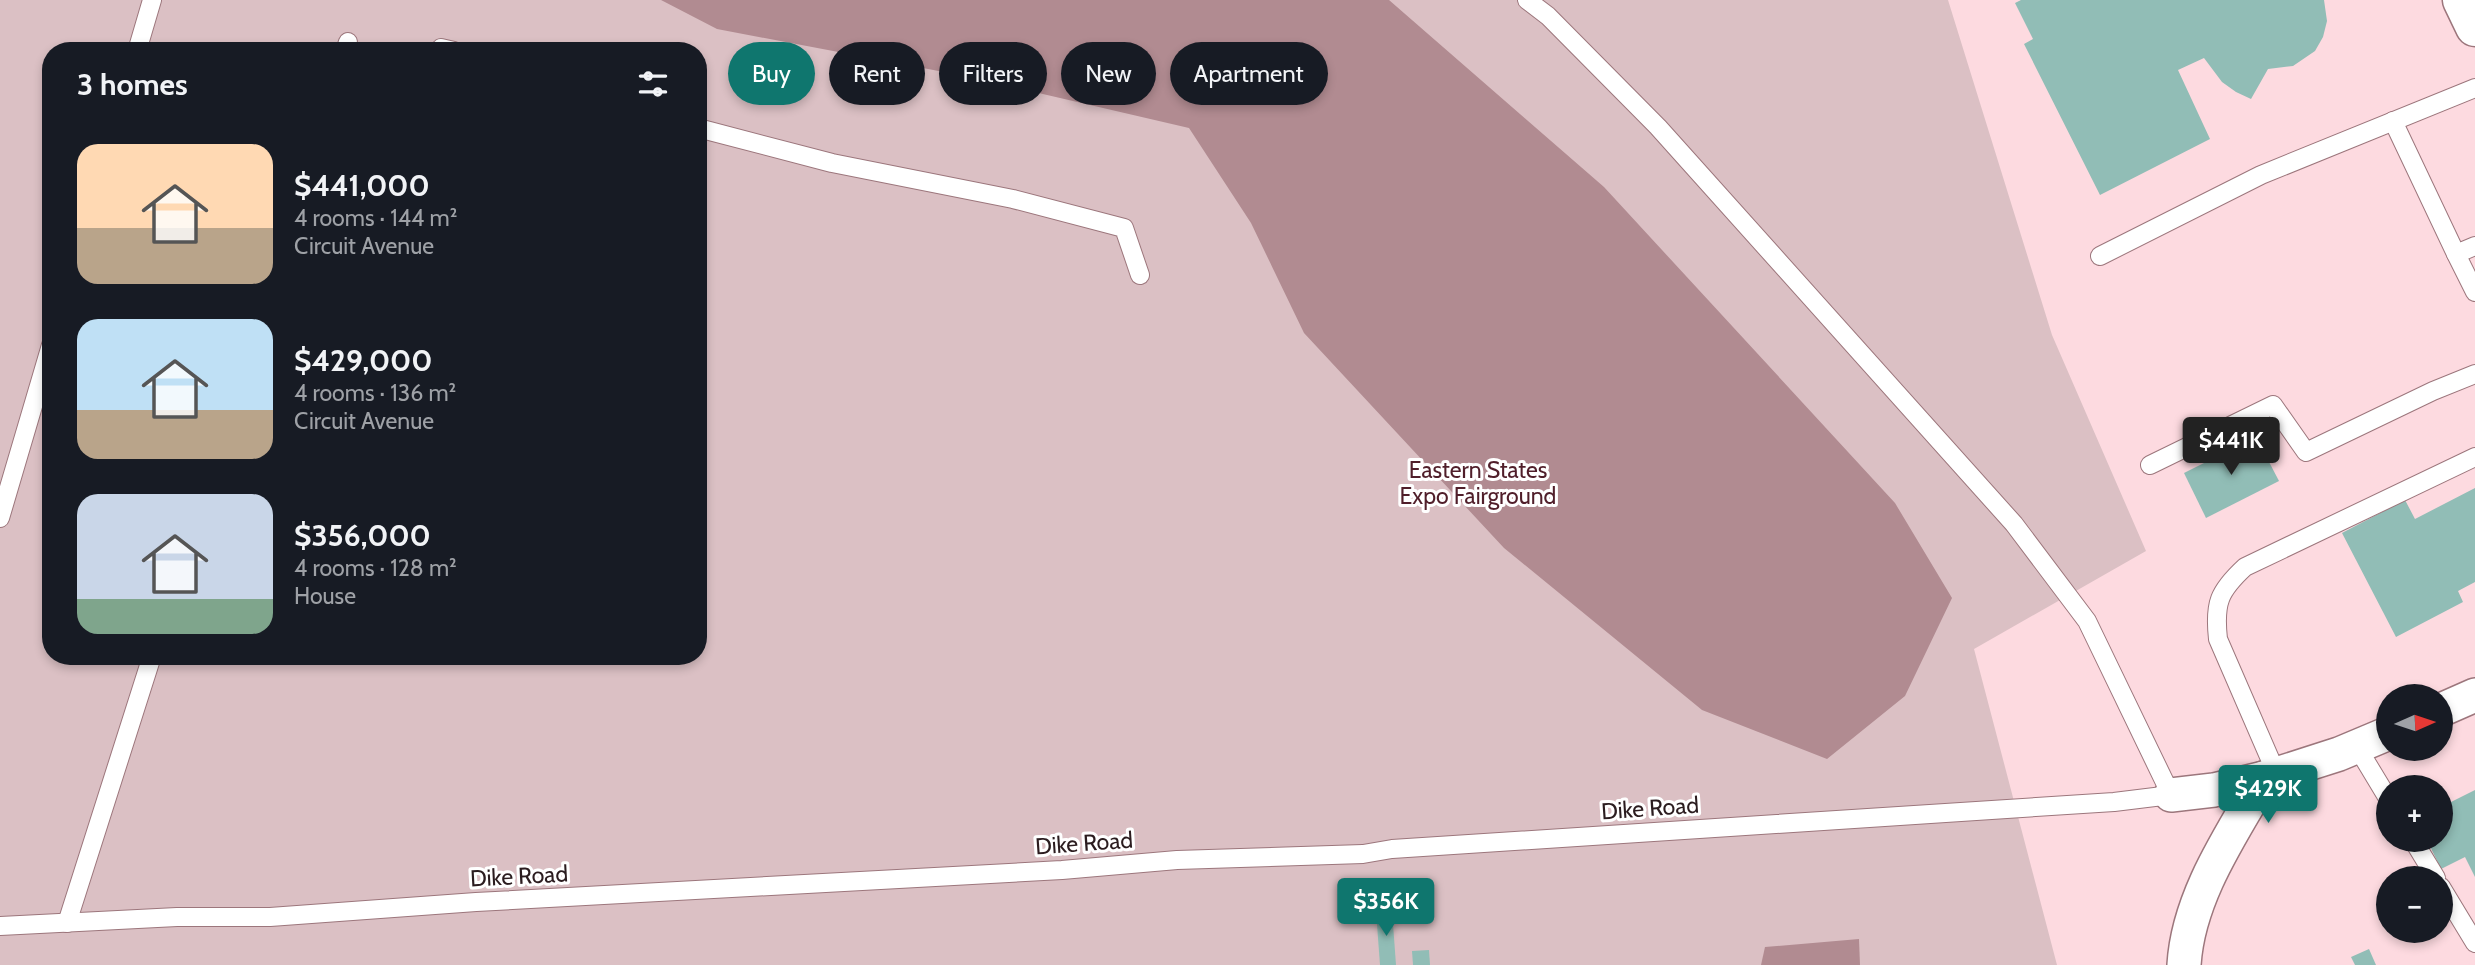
<!DOCTYPE html>
<html lang="en">
<head>
<meta charset="utf-8">
<style>
  :root { --surface:#171b24; --page:#242831; --text:#f1f3f6; --muted:#9ea1a6; --accent:#0f766e }
  body { margin:0; font-family:Cabin,sans-serif; background:var(--page); color:var(--text); height:100vh; display:flex; flex-direction:column; font-size:26px; white-space:nowrap }
  * { box-sizing:border-box; margin:0 }
  p { font-size:23px; color:var(--muted) }
  .icon { flex:none; width:38px; height:38px; fill:none; stroke:currentColor; stroke-width:2; stroke-linecap:round; stroke-linejoin:round }
  .map { position:relative; flex:1; overflow:hidden }
  .sheet { position:absolute; left:42px; top:42px; width:665px; height:623px; display:flex; flex-direction:column; background:var(--surface); border-radius:28px; box-shadow:0 4px 10px #0003 }
  .sheet>* { flex:none }
  .guide { position:absolute; left:728px; top:42px; width:665px; height:63px; display:flex; gap:14px }
  .needle { width:46px; rotate:87deg }
  .buttons { position:absolute; left:2376px; top:684px; display:grid; gap:14px }
  .buttons a { display:grid; place-items:center; width:77px; height:77px; border-radius:50%; background:var(--surface); box-shadow:0 4px 10px #0003; font-size:35px }
  .price { position:absolute; translate:-50% -60px; padding:0 16px; border-radius:7px; background:var(--accent); color:#fff; font-size:23px; line-height:46px; filter:drop-shadow(0 2px 4px #0008) }
  .price::after { content:''; position:absolute; left:50%; top:42px; width:21px; height:16px; margin-left:-10px; background:inherit; clip-path:polygon(0 0,100% 0,50% 100%) }
  .price.on { background:#222; color:#fff }
  ul { padding:0; list-style:none }
  li { display:flex; align-items:center; gap:21px; height:175px; padding:0 35px }
  li span { display:grid; place-items:center; flex:none; width:196px; height:140px; border-radius:21px; color:#555 }
  li>.icon { margin-inline-start:auto }
  span .icon { width:84px; height:84px; fill:#fffc; stroke-width:1 }
  li b { font-size:30px }
  h2 { display:flex; justify-content:space-between; align-items:center; height:84px; padding:0 35px; font-size:30px }
  .pill { padding:0 24px; border-radius:32px; background:var(--surface); box-shadow:0 4px 10px #0003; font-size:24px; line-height:63px }
  .pill.on { background:var(--accent); color:#fff }
  .map>svg:first-child { display:block }
  .green { fill:#dbc0c4; fill-rule:evenodd }
  .water { fill:#b18b91 }
  .building { fill:#91bdb6 }
  .lines { fill:none; stroke-linecap:round; stroke-linejoin:round }
  .lane-casing { stroke:#9c767c; stroke-width:20 }
  .street-casing { stroke:#9c767c; stroke-width:36 }
  .primary-casing { stroke:#9c767c; stroke-width:41 }
  .lane { stroke:#fff; stroke-width:18 }
  .street { stroke:#fff; stroke-width:33 }
  .primary { stroke:#fff; stroke-width:38 }
  .labels { text-anchor:middle; dominant-baseline:central; stroke-width:6; stroke-linejoin:round; paint-order:stroke }
  .park-label { font-size:23px; fill:#501e2a; stroke:#fff }
  .street-label { font-size:23px; fill:#2b1c1f; stroke:#fff }
</style>
</head>
<body>
<div class="map">
<svg width="2475" height="965" viewBox="0 0 2475 965">
  <rect width="100%" height="100%" fill="#fddae0"/>
  <path class="green" d="M 0,0 L 1948,0 L 2052,335 L 2146,551 L 1974,649 L 2057,965 L 0,965 ZM 51,51 L 698,51 L 698,656 L 51,656 Z"/>
  <g class="water">
    <path d="M 661,0 L 1389,0 L 1604,187 L 1895,503 L 1952,598 L 1905,696 L 1827,759 L 1702,710 L 1504,548 L 1304,333 L 1251,223 L 1189,128 L 965,76 L 717,29 Z"/>
    <path d="M 1859,939 L 1860,965 L 1761,965 L 1765,947 Z"/>
  </g>
  <g class="building">
    <path d="M 2021,0 L 2324,0 L 2327,21 L 2323,37 L 2315,51 L 2293,66 L 2268,69 L 2251,99 L 2236,92 L 2222,82 L 2204,58 L 2178,70 L 2210,139 L 2100,195 L 2024,44 L 2033,39 L 2015,3 Z"/>
    <path d="M 2256,437 L 2279,481 L 2206,518 L 2184,473 Z"/>
    <path d="M 2475,488 L 2475,582 L 2458,591 L 2463,602 L 2396,637 L 2342,533 L 2405,500 L 2415,519 Z"/>
    <path d="M 2475,790 L 2475,877 L 2465,857 L 2441,869 L 2427,840 L 2441,840 L 2441,807 Z"/>
    <path d="M 1392,910 L 1396,965 L 1380,965 L 1376,911 Z"/>
    <path d="M 2369,949 L 2376,965 L 2355,965 L 2351,957 Z"/>
    <path d="M 1429,950 L 1430,965 L 1413,965 L 1412,951 Z"/>
  </g>
  <g class="lines">
    <defs>
      <g id="lane">
        <path d="M 441,48 L 454,51"/>
        <path d="M 137,51 L 152,0"/>
        <path d="M 345,51 L 348,42"/>
        <path d="M 2393,121 L 2456,254 L 2475,246"/>
        <path d="M 698,128 L 832,163 L 1013,199 L 1124,228 L 1140,275"/>
        <path d="M 2456,254 L 2475,292"/>
        <path d="M 2100,256 L 2261,175 L 2475,88"/>
        <path d="M 2150,465 L 2273,405 L 2306,452 L 2433,391 L 2475,374"/>
        <path d="M 0,518 L 51,345"/>
        <path d="M 2357,747 L 2389,800"/>
        <path d="M 2277,775 L 2218,639 C 2214,603 2219,591 2245,567 L 2475,457"/>
        <path d="M 2413,840 L 2436,878"/>
        <path d="M 2441,887 L 2475,943"/>
        <path d="M 67,923 L 152,656"/>
        <path d="M 0,926 L 177,917 L 270,917 L 476,902 L 1062,870 L 1177,860 L 1363,854 L 1392,849 L 2114,802 L 2171,795 L 2087,621 L 2014,524 L 1658,127 L 1548,16 L 1527,0"/>
      </g>
      <g id="street">
        <path d="M 2441,710 L 2475,695"/>
        <path d="M 2171,795 L 2214,790 L 2264,778"/>
        <path d="M 2184,965 C 2188,897 2231,835 2264,778 L 2339,754 L 2389,733"/>
      </g>
      <path id="primary" d="M 2462,0 L 2475,27"/>
    </defs>
    <use href="#lane" class="lane-casing"/>
    <use href="#street" class="street-casing"/>
    <use href="#primary" class="primary-casing"/>
    <use href="#lane" class="lane"/>
    <use href="#street" class="street"/>
    <use href="#primary" class="primary"/>
  </g>
  <g class="labels">
    <g class="park-label">
      <text x="1478" y="470">Eastern States<tspan x="1478" dy="26">Expo Fairground</tspan></text>
    </g>
    <g class="street-label">
      <text transform="translate(1650 808) rotate(-4)">Dike Road</text>
      <text transform="translate(1084 843) rotate(-4)">Dike Road</text>
      <text transform="translate(519 876) rotate(-3)">Dike Road</text>
    </g>
  </g>
</svg>
<div class="buttons">
<a><svg class="needle" viewBox="-14 -14 28 28"><path d="M0-13l5 13h-10z" fill="#e53935"/><path d="M0 13l5-13h-10z" fill="#9ea1a6"/></svg></a>
<a>+</a>
<a>−</a>
</div>
<b class="price on" style="left:2231px;top:477px">$441K</b>
<b class="price" style="left:2268px;top:825px">$429K</b>
<b class="price" style="left:1386px;top:938px">$356K</b>
<div class="guide">
<a class="pill on">Buy</a>
<a class="pill">Rent</a>
<a class="pill">Filters</a>
<a class="pill">New</a>
<a class="pill">Apartment</a>
</div>
<section class="sheet">
<h2>3 homes<svg class="icon" aria-label="filters" viewBox="0 0 24 24"><path d="M4 7h16M4 17h16"/><circle cx="9" cy="7" r="2"/><circle cx="15" cy="17" r="2"/></svg></h2>
<ul>
<li><span style="background:linear-gradient(#ffd9b3 60%,#b9a48a 0)"><svg class="icon" aria-label="home" viewBox="0 0 24 24"><path d="M3 11l9-7 9 7M6 9v11h12V9"/></svg></span><div><b>$441,000</b><p>4 rooms · 144 m²</p><p>Circuit Avenue</p></div></li>
<li><span style="background:linear-gradient(#bfe0f5 65%,#b9a48a 0)"><svg class="icon" aria-label="home" viewBox="0 0 24 24"><path d="M3 11l9-7 9 7M6 9v11h12V9"/></svg></span><div><b>$429,000</b><p>4 rooms · 136 m²</p><p>Circuit Avenue</p></div></li>
<li><span style="background:linear-gradient(#c9d6e8 75%,#7fa58c 0)"><svg class="icon" aria-label="home" viewBox="0 0 24 24"><path d="M3 11l9-7 9 7M6 9v11h12V9"/></svg></span><div><b>$356,000</b><p>4 rooms · 128 m²</p><p>House</p></div></li>
</ul>
</section>
</div>
</body>
</html>
